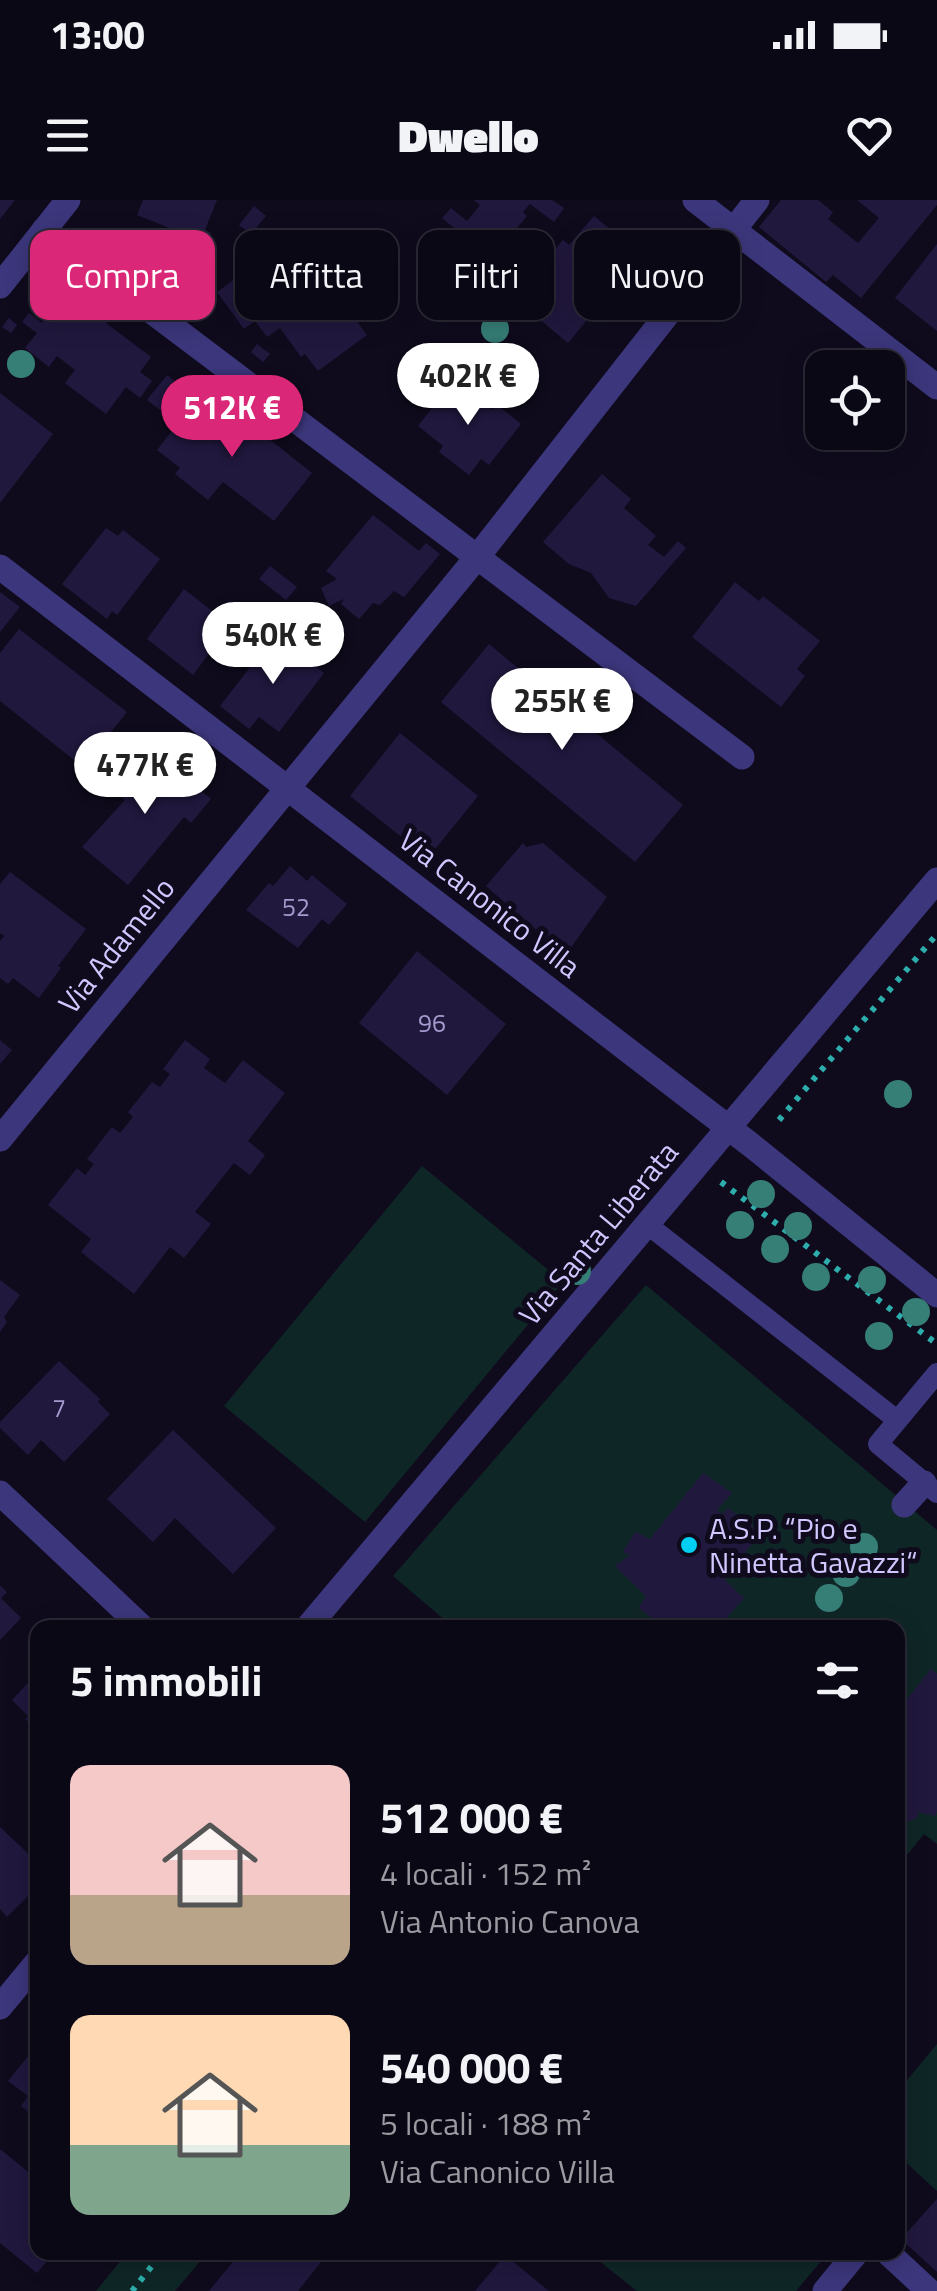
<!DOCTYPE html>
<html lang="it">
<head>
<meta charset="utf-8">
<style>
  :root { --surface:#0b0816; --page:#191623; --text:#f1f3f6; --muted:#9a9aa1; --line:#2b2935; --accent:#db2777 }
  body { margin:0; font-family:"Titillium Web",sans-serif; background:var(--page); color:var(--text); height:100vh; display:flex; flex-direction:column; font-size:38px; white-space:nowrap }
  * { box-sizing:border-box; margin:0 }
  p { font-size:32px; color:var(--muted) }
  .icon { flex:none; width:55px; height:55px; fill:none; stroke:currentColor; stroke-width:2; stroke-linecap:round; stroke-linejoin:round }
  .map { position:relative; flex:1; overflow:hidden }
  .panel { position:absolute; left:30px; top:1420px; width:875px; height:640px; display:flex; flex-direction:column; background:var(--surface); border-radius:20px; box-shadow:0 5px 25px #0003,0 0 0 2px var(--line) }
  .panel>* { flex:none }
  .banner { position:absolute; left:30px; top:30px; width:878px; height:90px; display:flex; gap:20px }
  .buttons { position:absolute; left:805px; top:150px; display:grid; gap:20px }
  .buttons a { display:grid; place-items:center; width:100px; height:100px; border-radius:20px; background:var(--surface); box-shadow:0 5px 25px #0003,0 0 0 2px var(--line); font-size:50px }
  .price { position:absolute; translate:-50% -85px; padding:0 22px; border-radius:35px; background:#fff; color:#222; font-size:32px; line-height:65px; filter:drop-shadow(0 2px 5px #0008) }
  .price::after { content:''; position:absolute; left:50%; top:60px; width:30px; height:22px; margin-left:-15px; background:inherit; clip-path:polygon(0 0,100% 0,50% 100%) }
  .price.current { background:var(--accent); color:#fff }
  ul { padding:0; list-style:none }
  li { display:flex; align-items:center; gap:30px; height:250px; padding:0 40px }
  li span { display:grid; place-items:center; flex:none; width:280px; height:200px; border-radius:20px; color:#555 }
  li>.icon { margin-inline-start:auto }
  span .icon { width:120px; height:120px; fill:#fffc; stroke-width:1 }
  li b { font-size:42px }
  h2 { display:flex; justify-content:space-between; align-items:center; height:120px; padding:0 40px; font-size:42px }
  .chip { padding:0 35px; border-radius:20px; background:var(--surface); box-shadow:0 5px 25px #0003,0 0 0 2px var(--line); font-size:35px; line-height:90px }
  .chip.current { background:var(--accent); color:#fff }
  .status { display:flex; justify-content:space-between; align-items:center; height:70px; padding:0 50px; background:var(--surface); direction:ltr }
  .status svg { height:28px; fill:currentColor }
  header { display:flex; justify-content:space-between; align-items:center; height:130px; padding:0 40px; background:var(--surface); font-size:45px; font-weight:800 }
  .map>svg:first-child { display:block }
  .green { fill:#0f2627 }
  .building { fill:#21183e }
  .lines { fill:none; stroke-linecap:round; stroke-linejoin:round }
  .path { stroke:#2dadab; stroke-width:6; stroke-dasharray:5 8; stroke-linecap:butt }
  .lane { stroke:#3c367c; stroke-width:20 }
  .street { stroke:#3c367c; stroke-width:25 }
  .tree { fill:#367f77 }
  .poi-dot { fill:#01cff1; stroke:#0f0b1d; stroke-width:4 }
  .labels { text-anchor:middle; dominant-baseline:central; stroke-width:10; stroke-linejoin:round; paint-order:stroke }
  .number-label { font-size:25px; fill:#a49bcf }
  .street-label { font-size:30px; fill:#d0c7ff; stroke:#0f0b1d }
  .poi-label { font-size:30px; fill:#d0c7ff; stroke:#0f0b1d; text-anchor:start }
</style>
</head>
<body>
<div class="status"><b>13:00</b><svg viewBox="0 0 49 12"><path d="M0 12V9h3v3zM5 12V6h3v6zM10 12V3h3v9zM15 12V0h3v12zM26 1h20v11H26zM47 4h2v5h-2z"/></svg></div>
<header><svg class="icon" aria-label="menu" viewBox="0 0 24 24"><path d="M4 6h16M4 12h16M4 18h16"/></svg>Dwello<svg class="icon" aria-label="heart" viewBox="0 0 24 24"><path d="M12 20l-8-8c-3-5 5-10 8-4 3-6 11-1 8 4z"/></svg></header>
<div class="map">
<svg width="937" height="2091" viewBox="0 0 937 2091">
  <rect width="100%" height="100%" fill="#0f0b1d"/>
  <g class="green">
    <path d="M 422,966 L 563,1082 L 365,1322 L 224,1206 Z"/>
    <path d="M 646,1085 L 937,1330 L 937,1644 L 924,1634 L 898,1666 L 898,1428 L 453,1427 L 393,1376 Z"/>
    <path d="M 937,1844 L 937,1991 L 898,1955 L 898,1891 Z"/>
    <path d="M 127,2053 L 127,2052 L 207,2053 L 175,2091 L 96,2091 Z"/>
    <path d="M 589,2053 L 828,2053 L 796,2091 L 637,2091 Z"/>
  </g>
  <g class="building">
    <path d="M 0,0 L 15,0 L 0,19 Z"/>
    <path d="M 143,0 L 217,0 L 205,30 L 211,33 L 207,43 L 137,15 Z"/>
    <path d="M 474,0 L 552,0 L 564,8 L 554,22 L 530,4 L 523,12 L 527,16 L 491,59 L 442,18 L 451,8 L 467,21 L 480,5 Z"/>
    <path d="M 781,0 L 818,0 L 833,12 L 828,19 L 858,43 L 879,18 L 857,0 L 937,0 L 937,5 L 861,98 L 833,75 L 826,82 L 759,27 Z"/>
    <path d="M 254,6 L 266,16 L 251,34 L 239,25 Z"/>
    <path d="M 594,16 L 630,46 L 595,89 L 595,110 L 568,143 L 526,108 L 541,92 L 533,85 L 545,71 L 509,41 L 520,28 L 552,53 L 563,40 L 569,45 Z"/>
    <path d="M 294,35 L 367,135 L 318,171 L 305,154 L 301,157 L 280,128 L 267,137 L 255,121 L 244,129 L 217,92 Z"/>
    <path d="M 937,44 L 937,131 L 895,98 Z"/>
    <path d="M 198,80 L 206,87 L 192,105 L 183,98 Z"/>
    <path d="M 65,92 L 94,115 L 99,108 L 111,117 L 106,123 L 151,157 L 140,172 L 152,181 L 140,198 L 126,187 L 106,214 L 65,183 L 75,170 L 57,156 L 49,167 L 25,148 L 37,133 L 22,122 L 29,113 L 42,123 Z"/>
    <path d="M 9,118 L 17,125 L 11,133 L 2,127 Z"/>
    <path d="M 257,144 L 270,154 L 263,162 L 251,152 Z"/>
    <path d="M 167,175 L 181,186 L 161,211 L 147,200 Z"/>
    <path d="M 454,180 L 492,210 L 496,204 L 521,224 L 489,265 L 481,259 L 469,275 L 439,252 L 443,246 L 418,226 Z"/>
    <path d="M 0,193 L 53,234 L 0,303 Z"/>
    <path d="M 199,196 L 251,237 L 259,231 L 312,273 L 274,321 L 223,282 L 208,300 L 175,274 L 180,268 L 157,250 Z"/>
    <path d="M 602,274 L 631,299 L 624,308 L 656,336 L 648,345 L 664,357 L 678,341 L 686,348 L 636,406 L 609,398 L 591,373 L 569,364 L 543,342 Z"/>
    <path d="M 373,315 L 419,351 L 426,343 L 440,354 L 404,397 L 394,391 L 380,405 L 373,403 L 359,419 L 341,404 L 344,399 L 329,406 L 321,388 L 337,379 L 326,371 Z"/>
    <path d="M 106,328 L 118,336 L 123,330 L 160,359 L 117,415 L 112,411 L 107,419 L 62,384 Z"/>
    <path d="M 270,366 L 297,387 L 286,400 L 259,379 Z"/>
    <path d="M 735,382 L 759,401 L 763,396 L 820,441 L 797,469 L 805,476 L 781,507 L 692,437 Z"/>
    <path d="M 184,389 L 230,425 L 193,475 L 147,439 Z"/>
    <path d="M 0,392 L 20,407 L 0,432 Z"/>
    <path d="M 19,429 L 127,512 L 83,567 L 0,501 L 0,453 Z"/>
    <path d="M 275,435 L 324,473 L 279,532 L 259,517 L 249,529 L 220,506 Z"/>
    <path d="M 489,444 L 683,605 L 635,662 L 441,502 Z"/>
    <path d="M 400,533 L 478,596 L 428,658 L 350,596 Z"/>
    <path d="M 152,551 L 211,599 L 191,623 L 184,617 L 128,685 L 82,647 L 125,600 L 117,594 Z"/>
    <path d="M 523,643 L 526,647 L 543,643 L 607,697 L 562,760 L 545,744 L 548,740 L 486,686 Z"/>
    <path d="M 290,666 L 307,681 L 312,675 L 347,704 L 329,725 L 322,719 L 298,748 L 246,710 L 269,683 L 273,686 Z"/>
    <path d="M 10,672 L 86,729 L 58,766 L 61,768 L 39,798 L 13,778 L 8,784 L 0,778 L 0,741 L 4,736 L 0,733 L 0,684 Z"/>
    <path d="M 417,751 L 506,824 L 447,895 L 359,823 Z"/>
    <path d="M 0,840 L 12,850 L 0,864 Z"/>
    <path d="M 185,840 L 210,859 L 204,868 L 225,883 L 243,860 L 285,893 L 248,941 L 265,955 L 250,975 L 234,963 L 195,1012 L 211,1024 L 184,1058 L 170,1047 L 134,1094 L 81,1052 L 91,1039 L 48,1005 L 77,968 L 85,975 L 94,964 L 87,959 L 112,927 L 120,933 L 133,917 L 128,912 L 152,882 L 160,887 L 170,874 L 163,869 Z"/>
    <path d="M 0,1080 L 20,1095 L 4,1117 L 7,1122 L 0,1132 Z"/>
    <path d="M 59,1161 L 100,1199 L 98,1202 L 110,1214 L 64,1262 L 41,1240 L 28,1255 L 0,1228 L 0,1222 Z"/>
    <path d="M 173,1230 L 276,1328 L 233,1374 L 175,1318 L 153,1342 L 107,1299 Z"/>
    <path d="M 703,1273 L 732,1293 L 717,1310 L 723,1314 L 728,1308 L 761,1333 L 724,1379 L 744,1398 L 720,1425 L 723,1428 L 665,1428 L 639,1408 L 646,1396 L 615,1366 L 630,1355 L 623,1352 L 635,1332 L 650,1339 Z"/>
    <path d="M 0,1385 L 7,1392 L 1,1398 L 21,1418 L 0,1440 Z"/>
    <path d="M 931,1469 L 937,1474 L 937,1612 L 935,1616 L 918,1612 L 918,1617 L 904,1624 L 898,1623 L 898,1510 Z"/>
    <path d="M 38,1472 L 38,1531 L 25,1519 L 28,1516 L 12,1500 Z"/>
    <path d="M 0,1627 L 38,1663 L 38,1686 L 7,1717 L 0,1709 Z"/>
    <path d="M 38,1844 L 38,1919 L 21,1906 L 28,1896 L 8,1881 Z"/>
    <path d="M 0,1949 L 38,1980 L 38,2052 L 54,2052 L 37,2073 L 0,2043 Z"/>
    <path d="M 937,1999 L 937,2072 L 901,2039 Z"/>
    <path d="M 241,2052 L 329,2052 L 298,2091 L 209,2091 Z"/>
    <path d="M 505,2055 L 549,2091 L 475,2091 Z"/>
  </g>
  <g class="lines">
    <g class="path">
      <path d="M 779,920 L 937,734"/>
      <path d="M 721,982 L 937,1144"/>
      <path d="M 132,2091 L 163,2052"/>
    </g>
    <g class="lane">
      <path d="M 648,1025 L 897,1220"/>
      <path d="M 937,1173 L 878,1244 L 937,1293"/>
    </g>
    <g class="street">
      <path d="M 695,0 L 937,187"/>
      <path d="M 44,30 L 742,557"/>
      <path d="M 0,86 L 68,0"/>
      <path d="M 0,367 L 751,945 L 937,1095"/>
      <path d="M 0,939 L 478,356 L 757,0"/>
      <path d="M 0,1293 L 143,1428"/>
      <path d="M 904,1305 L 924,1283"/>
      <path d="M 307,1428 L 937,680"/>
      <path d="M 0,1807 L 38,1761"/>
      <path d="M 887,2052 L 929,2091"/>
      <path d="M 825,2091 L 857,2052"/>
    </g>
  </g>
  <g class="tree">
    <circle cx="53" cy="85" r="14"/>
    <circle cx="495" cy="129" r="14"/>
    <circle cx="21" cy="164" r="14"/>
    <circle cx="898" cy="894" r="14"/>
    <circle cx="761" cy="994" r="14"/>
    <circle cx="740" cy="1025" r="14"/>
    <circle cx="798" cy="1026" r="14"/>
    <circle cx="775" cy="1049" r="14"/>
    <circle cx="577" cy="1071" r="14"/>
    <circle cx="816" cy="1077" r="14"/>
    <circle cx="872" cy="1080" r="14"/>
    <circle cx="916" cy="1112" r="14"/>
    <circle cx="879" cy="1136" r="14"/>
    <circle cx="864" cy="1347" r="14"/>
    <circle cx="846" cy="1373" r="14"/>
    <circle cx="829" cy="1398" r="14"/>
  </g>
  <circle class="poi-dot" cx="689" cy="1345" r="10"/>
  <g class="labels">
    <g class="number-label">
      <text x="296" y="707">52</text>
      <text x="432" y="823">96</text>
      <text x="59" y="1208">7</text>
    </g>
    <g class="street-label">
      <text transform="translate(490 703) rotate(38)">Via Canonico Villa</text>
      <text transform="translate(116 745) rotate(-51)">Via Adamello</text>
      <text transform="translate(598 1033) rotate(-50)">Via Santa Liberata</text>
    </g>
    <g class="poi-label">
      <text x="709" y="1328">A.S.P. “Pio e<tspan x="709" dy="34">Ninetta Gavazzi“</tspan></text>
    </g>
  </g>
</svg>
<div class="buttons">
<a><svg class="icon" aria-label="locate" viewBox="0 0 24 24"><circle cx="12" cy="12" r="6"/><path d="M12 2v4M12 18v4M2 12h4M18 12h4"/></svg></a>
</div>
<b class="price" style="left:468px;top:228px">402K €</b>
<b class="price current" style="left:232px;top:260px">512K €</b>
<b class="price" style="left:273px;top:487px">540K €</b>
<b class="price" style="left:562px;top:553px">255K €</b>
<b class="price" style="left:145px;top:617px">477K €</b>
<div class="banner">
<a class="chip current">Compra</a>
<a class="chip">Affitta</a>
<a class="chip">Filtri</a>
<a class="chip">Nuovo</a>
</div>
<section class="panel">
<h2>5 immobili<svg class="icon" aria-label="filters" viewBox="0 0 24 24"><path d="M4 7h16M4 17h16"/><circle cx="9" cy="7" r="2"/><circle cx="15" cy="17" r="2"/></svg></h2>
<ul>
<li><span style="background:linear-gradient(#f6c9c9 65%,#b9a48a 0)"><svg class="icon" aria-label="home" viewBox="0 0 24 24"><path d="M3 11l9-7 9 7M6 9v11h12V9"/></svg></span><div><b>512 000 €</b><p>4 locali · 152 m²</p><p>Via Antonio Canova</p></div></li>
<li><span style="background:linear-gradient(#ffd9b3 65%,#7fa58c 0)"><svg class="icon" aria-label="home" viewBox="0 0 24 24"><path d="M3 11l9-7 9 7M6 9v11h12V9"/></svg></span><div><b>540 000 €</b><p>5 locali · 188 m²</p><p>Via Canonico Villa</p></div></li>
</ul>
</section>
</div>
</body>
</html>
